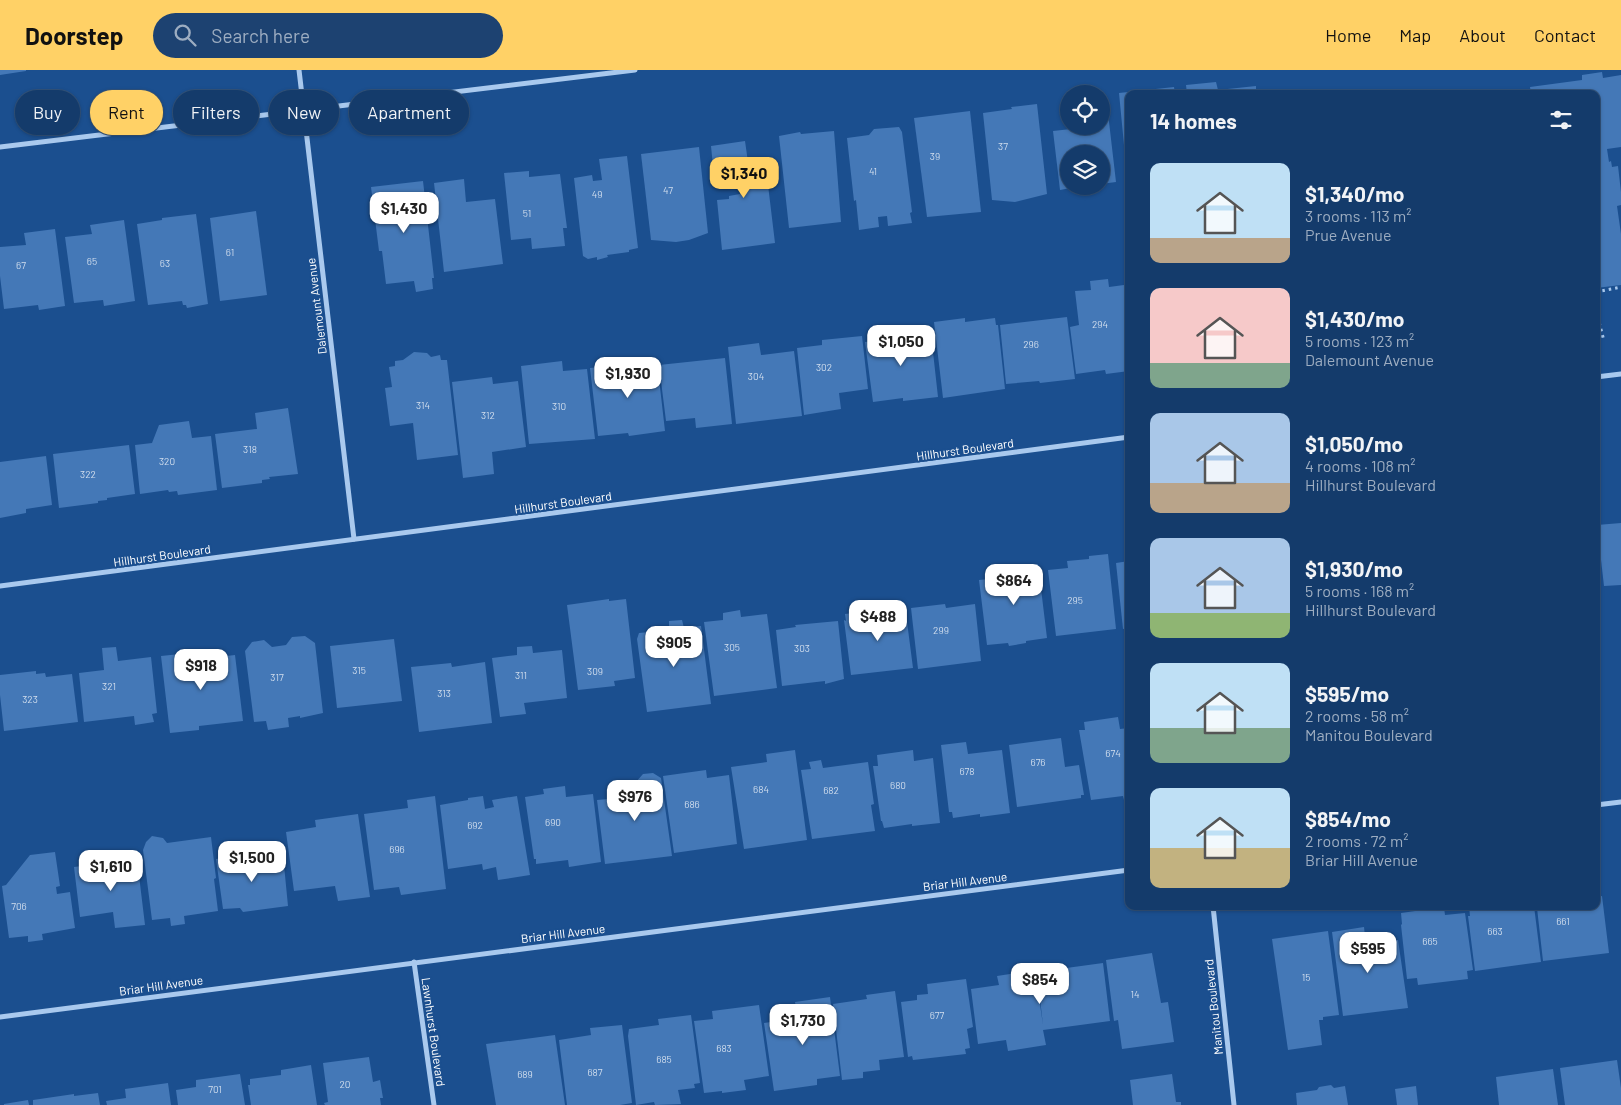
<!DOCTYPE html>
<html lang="en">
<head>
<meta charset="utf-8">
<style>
  :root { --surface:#143b6b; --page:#1d4271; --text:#f1f3f6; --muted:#9dadc1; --line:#33557e; --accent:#ffd166 }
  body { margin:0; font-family:Barlow,sans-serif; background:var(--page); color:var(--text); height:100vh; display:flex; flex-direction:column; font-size:19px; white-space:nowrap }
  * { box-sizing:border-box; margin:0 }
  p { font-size:16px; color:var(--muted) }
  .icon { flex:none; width:28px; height:28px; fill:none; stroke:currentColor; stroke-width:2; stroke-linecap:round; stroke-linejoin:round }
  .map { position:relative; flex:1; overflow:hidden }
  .details { position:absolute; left:1125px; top:20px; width:475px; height:820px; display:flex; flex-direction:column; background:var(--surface); border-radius:10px; box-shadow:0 1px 4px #0004,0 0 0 1px var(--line) }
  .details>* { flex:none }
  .guide { position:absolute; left:15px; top:20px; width:475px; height:45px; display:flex; gap:10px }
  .controls { position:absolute; left:1060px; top:15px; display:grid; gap:10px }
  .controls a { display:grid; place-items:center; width:50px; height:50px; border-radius:50%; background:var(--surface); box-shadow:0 1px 4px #0004,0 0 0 1px var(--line); font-size:25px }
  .price { position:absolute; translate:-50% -42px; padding:0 11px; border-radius:10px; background:#fff; color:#222; font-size:16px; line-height:32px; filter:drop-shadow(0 1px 2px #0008) }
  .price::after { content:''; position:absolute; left:50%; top:30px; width:15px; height:11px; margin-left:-8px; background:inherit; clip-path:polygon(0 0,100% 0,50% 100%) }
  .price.active { background:var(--accent); color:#111 }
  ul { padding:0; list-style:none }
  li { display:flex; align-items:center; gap:15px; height:125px; padding:0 25px }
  li span { display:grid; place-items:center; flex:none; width:140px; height:100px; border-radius:10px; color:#555 }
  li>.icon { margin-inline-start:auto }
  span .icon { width:60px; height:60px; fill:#fffc; stroke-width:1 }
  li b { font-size:21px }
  h2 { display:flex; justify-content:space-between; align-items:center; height:60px; padding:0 25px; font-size:21px }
  .tag { padding:0 18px; border-radius:22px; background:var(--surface); box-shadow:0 1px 4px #0004,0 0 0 1px var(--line); font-size:18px; line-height:45px }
  .tag.active { background:var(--accent); color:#111 }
  header { display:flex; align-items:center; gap:30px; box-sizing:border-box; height:70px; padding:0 25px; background:var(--accent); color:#111 }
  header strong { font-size:24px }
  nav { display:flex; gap:28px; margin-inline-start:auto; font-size:18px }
  .search { width:350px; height:45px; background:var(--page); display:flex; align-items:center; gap:12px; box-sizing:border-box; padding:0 18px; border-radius:28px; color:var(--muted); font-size:19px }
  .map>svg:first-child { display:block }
  .building { fill:#4478b7 }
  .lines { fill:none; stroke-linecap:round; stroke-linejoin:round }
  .path { stroke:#a9c9ee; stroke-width:3; stroke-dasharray:2.5 4; stroke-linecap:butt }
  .street { stroke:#a9c9ee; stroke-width:5 }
  .labels { text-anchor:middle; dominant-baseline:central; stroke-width:4; stroke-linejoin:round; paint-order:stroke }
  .number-label { font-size:10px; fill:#d0dded }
  .street-label { font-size:12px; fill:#fff; stroke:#1b4f8f }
</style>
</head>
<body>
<header>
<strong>Doorstep</strong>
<div class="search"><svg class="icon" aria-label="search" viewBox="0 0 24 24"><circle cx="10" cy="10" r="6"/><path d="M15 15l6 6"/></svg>Search here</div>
<nav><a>Home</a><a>Map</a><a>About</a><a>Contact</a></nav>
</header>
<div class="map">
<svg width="1621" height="1035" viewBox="0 0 1621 1035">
  <rect width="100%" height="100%" fill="#1b4f8f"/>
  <g class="building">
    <path d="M 0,0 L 26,0 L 26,1 L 0,5 Z"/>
    <path d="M 1602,2 L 1603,8 L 1621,5 L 1621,77 L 1607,79 L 1609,92 L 1611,91 L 1612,97 L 1618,96 L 1621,122 L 1621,135 L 1617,136 L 1621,164 L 1621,215 L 1596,218 L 1596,24 L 1531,24 L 1530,17 L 1582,10 L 1582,5 Z"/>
    <path d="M 1216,12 L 1218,20 L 1256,16 L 1256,24 L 1187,24 L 1186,15 Z"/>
    <path d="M 1174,17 L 1175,24 L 1129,24 L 1129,76 L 1124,75 L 1119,23 Z"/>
    <path d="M 1101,26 L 1106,26 L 1116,112 L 1101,114 L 1101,84 L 1069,84 L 1069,116 L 1076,117 L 1060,120 L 1053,61 L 1071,59 L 1071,56 L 1101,56 Z"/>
    <path d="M 1037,34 L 1047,124 L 1015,132 L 992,130 L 983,43 L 1012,39 L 1011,37 Z"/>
    <path d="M 970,41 L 981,142 L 927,147 L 914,48 Z"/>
    <path d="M 899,57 L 902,62 L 912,142 L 910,143 L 912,153 L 888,156 L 887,146 L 878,147 L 879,157 L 859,160 L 856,130 L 854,131 L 847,68 L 869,65 L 874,59 Z"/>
    <path d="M 834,61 L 841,152 L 789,158 L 779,66 L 800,62 L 801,64 Z"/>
    <path d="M 745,71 L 748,92 L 765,90 L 775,173 L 722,180 L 717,130 L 729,129 L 729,126 L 740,124 L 738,103 L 714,106 L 711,76 Z"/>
    <path d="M 699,77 L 708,163 L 689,170 L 676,172 L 651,170 L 641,84 Z"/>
    <path d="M 627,86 L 638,178 L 629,180 L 629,182 L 607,185 L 608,187 L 597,190 L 597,187 L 588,189 L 583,186 L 574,108 L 592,105 L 593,111 L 602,110 L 599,89 Z"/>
    <path d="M 529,101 L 529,107 L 560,104 L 567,158 L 563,158 L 565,176 L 532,179 L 531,168 L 511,170 L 504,103 Z"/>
    <path d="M 464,109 L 466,132 L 495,129 L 503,194 L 444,202 L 434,113 Z"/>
    <path d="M 423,111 L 434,208 L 432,208 L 433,219 L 416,222 L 414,211 L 386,214 L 382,181 L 379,181 L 371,117 Z"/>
    <path d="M 256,141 L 267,225 L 220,231 L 210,148 Z"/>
    <path d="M 196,144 L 208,234 L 187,238 L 186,235 L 183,235 L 182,231 L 148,235 L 137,154 L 162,150 L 162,148 Z"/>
    <path d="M 124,150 L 135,231 L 104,236 L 103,230 L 74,233 L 65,167 L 92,164 L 90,155 Z"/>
    <path d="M 55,159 L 65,236 L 39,240 L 38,235 L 4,239 L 0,206 L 0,177 L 26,175 L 24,163 Z"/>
    <path d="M 1108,209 L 1109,217 L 1124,215 L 1129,253 L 1129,301 L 1106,304 L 1105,300 L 1076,304 L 1070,257 L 1079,255 L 1075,221 L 1091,220 L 1090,211 Z"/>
    <path d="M 1067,247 L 1075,309 L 1040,313 L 1039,311 L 1006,314 L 1000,255 Z"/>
    <path d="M 965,248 L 965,252 L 995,248 L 996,255 L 998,255 L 1005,319 L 943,328 L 934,252 Z"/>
    <path d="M 898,257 L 900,269 L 931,264 L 938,327 L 903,331 L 903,328 L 873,332 L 865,272 L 875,271 L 873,260 Z"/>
    <path d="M 862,266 L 868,319 L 839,323 L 841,339 L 804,345 L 797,278 L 822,275 L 822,270 Z"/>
    <path d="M 759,273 L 761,285 L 794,281 L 802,346 L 736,354 L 728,277 Z"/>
    <path d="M 414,282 L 427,283 L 431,287 L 440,285 L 441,290 L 447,290 L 458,385 L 417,390 L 413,353 L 390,356 L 385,318 L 392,317 L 389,297 L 395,296 L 395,291 L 403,290 Z"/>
    <path d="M 725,288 L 732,354 L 696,358 L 695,348 L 666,351 L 659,295 Z"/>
    <path d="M 562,291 L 563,301 L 587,299 L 595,369 L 529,374 L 521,296 Z"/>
    <path d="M 657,291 L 665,361 L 629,366 L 628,363 L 598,366 L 590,298 Z"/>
    <path d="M 492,307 L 493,314 L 518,311 L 526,377 L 492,382 L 494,404 L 463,408 L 452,312 Z"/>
    <path d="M 288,338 L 298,404 L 269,407 L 270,409 L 262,410 L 262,413 L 222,418 L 215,364 L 257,359 L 255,343 Z"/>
    <path d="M 189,351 L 192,368 L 211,366 L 217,420 L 178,425 L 177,421 L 169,422 L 168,420 L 140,424 L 135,375 L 152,373 L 159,355 Z"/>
    <path d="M 129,375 L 135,424 L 107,428 L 107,430 L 98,431 L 98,433 L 59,438 L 53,384 Z"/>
    <path d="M 46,386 L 52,435 L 26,439 L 26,443 L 0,448 L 0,392 Z"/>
    <path d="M 1621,453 L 1621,515 L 1604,516 L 1597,455 Z"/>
    <path d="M 1108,484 L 1116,559 L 1056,566 L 1048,500 L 1068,498 L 1067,491 L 1089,489 L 1089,486 Z"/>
    <path d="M 1129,491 L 1129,558 L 1123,559 L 1116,493 Z"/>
    <path d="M 1038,494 L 1047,568 L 1026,571 L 1026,573 L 1009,576 L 1008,573 L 987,575 L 979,510 L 999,508 L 998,499 Z"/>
    <path d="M 609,529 L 609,531 L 626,529 L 635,608 L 614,611 L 615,616 L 578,620 L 567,535 Z"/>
    <path d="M 945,534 L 946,538 L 975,534 L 981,591 L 918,599 L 911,538 Z"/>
    <path d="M 740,540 L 741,547 L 767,544 L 777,618 L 714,626 L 704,552 L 723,550 L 723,543 Z"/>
    <path d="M 876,540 L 876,542 L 885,542 L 886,546 L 906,544 L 913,598 L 851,605 L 844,550 L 846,551 L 845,544 Z"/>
    <path d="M 682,550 L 684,558 L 701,556 L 711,634 L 647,642 L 637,569 L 639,563 L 669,560 L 669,551 Z"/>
    <path d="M 838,551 L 844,609 L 825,614 L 825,611 L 782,616 L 776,560 L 796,557 L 795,555 Z"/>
    <path d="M 305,566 L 315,573 L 323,643 L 300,648 L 300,646 L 288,648 L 289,657 L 268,660 L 266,651 L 254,652 L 245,581 L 252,572 L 264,570 L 272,577 L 286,575 L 292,567 Z"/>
    <path d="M 394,569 L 402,631 L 337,638 L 330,576 Z"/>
    <path d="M 532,576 L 533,583 L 562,580 L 567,628 L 524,633 L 526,644 L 500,647 L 492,588 L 517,585 L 517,577 Z"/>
    <path d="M 116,577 L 118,591 L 151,587 L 157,643 L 152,644 L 154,652 L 135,655 L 134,646 L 84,652 L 79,603 L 104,600 L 102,578 Z"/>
    <path d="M 199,582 L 200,589 L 235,585 L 243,651 L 199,656 L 199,660 L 170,663 L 161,586 Z"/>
    <path d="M 485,592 L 492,653 L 419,662 L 411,597 L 451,593 L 452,597 Z"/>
    <path d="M 36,601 L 36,604 L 45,603 L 46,607 L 72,604 L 78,652 L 4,661 L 0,625 L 0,605 Z"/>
    <path d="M 1118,647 L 1120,659 L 1129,658 L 1129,729 L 1124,730 L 1123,726 L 1091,730 L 1079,660 L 1085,660 L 1084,652 Z"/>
    <path d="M 1061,668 L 1065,697 L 1079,695 L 1084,725 L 1081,725 L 1081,728 L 1017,737 L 1009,675 Z"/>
    <path d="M 966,672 L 968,684 L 1002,680 L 1010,743 L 980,747 L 980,744 L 953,748 L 952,742 L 949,742 L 941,675 Z"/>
    <path d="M 795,680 L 807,770 L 744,779 L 731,697 L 767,692 L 766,684 Z"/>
    <path d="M 913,680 L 914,691 L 933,688 L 940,753 L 912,756 L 912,754 L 884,758 L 882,751 L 881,751 L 873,696 L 878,696 L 877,685 Z"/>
    <path d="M 821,690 L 823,698 L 868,692 L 874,734 L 871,735 L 875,761 L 812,769 L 801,700 L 811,699 L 809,692 Z"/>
    <path d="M 706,700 L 707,708 L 729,705 L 737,774 L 674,783 L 663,706 Z"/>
    <path d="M 653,703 L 661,708 L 672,786 L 605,794 L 597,730 L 619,728 L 618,723 L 620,722 L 618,714 L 636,712 L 643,704 Z"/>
    <path d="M 565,716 L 566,727 L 593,724 L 601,792 L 569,797 L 568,790 L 536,794 L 536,789 L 534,789 L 525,727 L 544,724 L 543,719 Z"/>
    <path d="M 435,726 L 446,819 L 401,825 L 399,817 L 374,820 L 364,744 L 408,738 L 407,730 Z"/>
    <path d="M 483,726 L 485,739 L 494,737 L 492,730 L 517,726 L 530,805 L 498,810 L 496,797 L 483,800 L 482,794 L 448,799 L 440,735 L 468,730 L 468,728 Z"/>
    <path d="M 358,744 L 370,827 L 338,831 L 335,816 L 294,821 L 286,762 L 316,757 L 315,750 Z"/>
    <path d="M 152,766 L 163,768 L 167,773 L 211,767 L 216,808 L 214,809 L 218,841 L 184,846 L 185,854 L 171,856 L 170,848 L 152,850 L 143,780 L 146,772 Z"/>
    <path d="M 268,781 L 270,797 L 284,795 L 288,836 L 243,842 L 240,838 L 223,839 L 216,789 Z"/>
    <path d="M 55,782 L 60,816 L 56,817 L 57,824 L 70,822 L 75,858 L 42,864 L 43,870 L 28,872 L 28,866 L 9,868 L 2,816 L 6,815 L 30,785 Z"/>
    <path d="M 137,789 L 145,855 L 115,858 L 113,842 L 80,847 L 74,797 Z"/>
    <path d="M 1602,826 L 1609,883 L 1543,891 L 1537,838 L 1538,836 L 1596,836 L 1596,827 Z"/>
    <path d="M 1469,836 L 1513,836 L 1514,838 L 1534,836 L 1541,892 L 1475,901 L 1468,846 L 1470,846 Z"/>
    <path d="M 1444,837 L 1445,845 L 1465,843 L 1473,900 L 1467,901 L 1468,909 L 1418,915 L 1417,908 L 1407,909 L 1401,855 L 1402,854 L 1401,843 Z"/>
    <path d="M 1364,857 L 1366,875 L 1398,870 L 1408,938 L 1343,946 L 1332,862 Z"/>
    <path d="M 1328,861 L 1339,945 L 1323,947 L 1323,950 L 1319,950 L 1322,975 L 1288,980 L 1272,869 Z"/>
    <path d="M 1152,883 L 1161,933 L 1168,932 L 1174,972 L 1122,979 L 1118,950 L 1114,951 L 1106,890 Z"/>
    <path d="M 1103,893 L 1110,951 L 1043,960 L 1046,975 L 1008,981 L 1006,970 L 978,974 L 971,919 L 999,915 L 997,906 L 1035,900 L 1043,955 L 1037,902 Z"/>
    <path d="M 966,909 L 973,957 L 967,959 L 970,978 L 965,979 L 966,984 L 913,990 L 912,986 L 908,987 L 901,932 L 917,930 L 917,925 L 928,924 L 927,914 Z"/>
    <path d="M 895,921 L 904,987 L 879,990 L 880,1000 L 863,1002 L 863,1008 L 842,1010 L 833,934 L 867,929 L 866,925 Z"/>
    <path d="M 830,927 L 840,1006 L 817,1009 L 817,1015 L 774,1021 L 764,953 L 798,948 L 795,932 Z"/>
    <path d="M 759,935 L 769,1006 L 744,1010 L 746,1020 L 722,1023 L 722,1021 L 704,1023 L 694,951 L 713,949 L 712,941 Z"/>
    <path d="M 691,945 L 700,1013 L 694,1014 L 695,1018 L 678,1020 L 681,1034 L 655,1035 L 654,1032 L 636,1035 L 628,966 L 629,959 L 659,955 L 658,949 Z"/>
    <path d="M 622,955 L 632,1033 L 620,1035 L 567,1035 L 559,970 L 591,965 L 590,958 Z"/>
    <path d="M 555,965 L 565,1035 L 496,1035 L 486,974 Z"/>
    <path d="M 369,987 L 373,1012 L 380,1010 L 383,1028 L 380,1028 L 381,1035 L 325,1035 L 324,1033 L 328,1032 L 323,993 Z"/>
    <path d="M 1617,990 L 1621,1018 L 1621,1035 L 1565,1035 L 1560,998 Z"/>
    <path d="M 311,995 L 317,1035 L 251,1035 L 248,1015 L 250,1015 L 250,1009 L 281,1005 L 281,1000 Z"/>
    <path d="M 1553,999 L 1558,1035 L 1499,1035 L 1496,1007 Z"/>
    <path d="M 240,1004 L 245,1035 L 178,1035 L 176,1020 L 196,1017 L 196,1010 Z"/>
    <path d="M 1172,1004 L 1176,1032 L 1181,1032 L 1181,1035 L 1133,1035 L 1130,1010 Z"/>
    <path d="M 168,1013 L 171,1035 L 107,1035 L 106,1031 L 126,1028 L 125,1019 Z"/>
    <path d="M 1331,1015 L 1334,1018 L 1345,1016 L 1348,1035 L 1297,1035 L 1296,1023 L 1317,1020 L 1319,1017 Z"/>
    <path d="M 1416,1016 L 1418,1035 L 1397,1035 L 1395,1019 Z"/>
    <path d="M 98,1023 L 100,1035 L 33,1035 L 33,1030 L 74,1024 L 74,1026 Z"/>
    <path d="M 28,1030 L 29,1035 L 4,1035 L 4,1034 Z"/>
  </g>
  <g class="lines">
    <g class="path">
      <path d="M 1596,222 L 1621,217"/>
      <path d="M 1596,240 L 1604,271"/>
    </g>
    <g class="street">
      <path d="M 299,0 L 354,469"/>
      <path d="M 0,77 L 635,0"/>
      <path d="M 1596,307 L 1621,304"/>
      <path d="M 0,516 L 1129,367"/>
      <path d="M 1596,735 L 1621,732"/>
      <path d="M 1213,836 L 1234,1035"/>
      <path d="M 414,892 L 434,1035"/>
      <path d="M 0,947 L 1129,800"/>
    </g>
  </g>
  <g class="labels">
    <g class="number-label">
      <text x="1003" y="76">37</text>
      <text x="935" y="86">39</text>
      <text x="873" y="101">41</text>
      <text x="668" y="120">47</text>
      <text x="597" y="124">49</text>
      <text x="527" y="143">51</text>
      <text x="230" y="182">61</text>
      <text x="92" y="191">65</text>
      <text x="165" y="193">63</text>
      <text x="21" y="195">67</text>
      <text x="1100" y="254">294</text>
      <text x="1031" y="274">296</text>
      <text x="824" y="297">302</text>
      <text x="756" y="306">304</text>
      <text x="423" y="335">314</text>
      <text x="559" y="336">310</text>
      <text x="488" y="345">312</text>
      <text x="250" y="379">318</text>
      <text x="167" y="391">320</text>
      <text x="88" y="404">322</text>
      <text x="1075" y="530">295</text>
      <text x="941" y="560">299</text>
      <text x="732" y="577">305</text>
      <text x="802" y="578">303</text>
      <text x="359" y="600">315</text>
      <text x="595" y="601">309</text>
      <text x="521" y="605">311</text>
      <text x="277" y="607">317</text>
      <text x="109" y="616">321</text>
      <text x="444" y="623">313</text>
      <text x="30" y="629">323</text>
      <text x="1113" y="683">674</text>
      <text x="1038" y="692">676</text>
      <text x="967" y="701">678</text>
      <text x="898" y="715">680</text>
      <text x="761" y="719">684</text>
      <text x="831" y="720">682</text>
      <text x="692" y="734">686</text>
      <text x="553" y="752">690</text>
      <text x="475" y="755">692</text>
      <text x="397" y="779">696</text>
      <text x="19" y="836">706</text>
      <text x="1563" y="851">661</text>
      <text x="1495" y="861">663</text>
      <text x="1430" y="871">665</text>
      <text x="1306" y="907">15</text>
      <text x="1135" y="924">14</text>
      <text x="937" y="945">677</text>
      <text x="724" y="978">683</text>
      <text x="664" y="989">685</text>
      <text x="595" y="1002">687</text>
      <text x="525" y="1004">689</text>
      <text x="345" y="1014">20</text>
      <text x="215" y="1019">701</text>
    </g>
    <g class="street-label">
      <text transform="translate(316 236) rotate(-97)">Dalemount Avenue</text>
      <text transform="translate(965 379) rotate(-8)">Hillhurst Boulevard</text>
      <text transform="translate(563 432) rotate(-8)">Hillhurst Boulevard</text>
      <text transform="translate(162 485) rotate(-8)">Hillhurst Boulevard</text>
      <text transform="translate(965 811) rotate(-7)">Briar Hill Avenue</text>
      <text transform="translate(563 863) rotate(-7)">Briar Hill Avenue</text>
      <text transform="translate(161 915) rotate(-8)">Briar Hill Avenue</text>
      <text transform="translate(1213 937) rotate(-96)">Manitou Boulevard</text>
      <text transform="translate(434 962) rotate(82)">Lawnhurst Boulevard</text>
    </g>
  </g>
</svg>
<div class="controls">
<a><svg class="icon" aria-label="locate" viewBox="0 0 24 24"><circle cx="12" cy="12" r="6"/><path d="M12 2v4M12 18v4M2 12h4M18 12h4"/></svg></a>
<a><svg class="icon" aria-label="layers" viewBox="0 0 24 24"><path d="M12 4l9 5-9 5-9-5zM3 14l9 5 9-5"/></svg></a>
</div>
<b class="price active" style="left:744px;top:129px">$1,340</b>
<b class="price" style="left:404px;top:164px">$1,430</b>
<b class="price" style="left:901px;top:297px">$1,050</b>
<b class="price" style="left:628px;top:329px">$1,930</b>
<b class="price" style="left:1014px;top:536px">$864</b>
<b class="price" style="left:878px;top:572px">$488</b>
<b class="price" style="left:674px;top:598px">$905</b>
<b class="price" style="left:201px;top:621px">$918</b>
<b class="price" style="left:635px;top:752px">$976</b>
<b class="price" style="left:252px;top:813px">$1,500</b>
<b class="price" style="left:111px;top:822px">$1,610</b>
<b class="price" style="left:1368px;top:904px">$595</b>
<b class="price" style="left:1040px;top:935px">$854</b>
<b class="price" style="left:803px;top:976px">$1,730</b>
<div class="guide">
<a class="tag">Buy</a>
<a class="tag active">Rent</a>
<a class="tag">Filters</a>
<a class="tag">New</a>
<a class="tag">Apartment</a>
</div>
<section class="details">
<h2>14 homes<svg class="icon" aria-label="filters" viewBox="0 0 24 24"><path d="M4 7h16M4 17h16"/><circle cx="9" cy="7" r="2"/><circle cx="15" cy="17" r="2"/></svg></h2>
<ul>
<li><span style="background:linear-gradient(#bfe0f5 75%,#b9a48a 0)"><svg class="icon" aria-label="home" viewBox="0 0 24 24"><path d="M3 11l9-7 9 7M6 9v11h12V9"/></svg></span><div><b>$1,340/mo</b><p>3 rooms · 113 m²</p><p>Prue Avenue</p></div></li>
<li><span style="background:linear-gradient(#f6c9c9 75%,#7fa58c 0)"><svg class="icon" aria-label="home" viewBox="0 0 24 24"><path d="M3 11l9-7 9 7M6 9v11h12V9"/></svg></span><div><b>$1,430/mo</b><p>5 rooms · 123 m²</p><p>Dalemount Avenue</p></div></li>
<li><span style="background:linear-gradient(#a9c7e8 70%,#b9a48a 0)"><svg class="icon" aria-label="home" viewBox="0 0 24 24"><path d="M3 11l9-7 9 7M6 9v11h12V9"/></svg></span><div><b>$1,050/mo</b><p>4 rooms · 108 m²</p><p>Hillhurst Boulevard</p></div></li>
<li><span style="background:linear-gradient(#a9c7e8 75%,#8fb573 0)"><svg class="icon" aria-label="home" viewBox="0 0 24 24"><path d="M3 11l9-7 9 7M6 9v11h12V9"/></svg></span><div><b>$1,930/mo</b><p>5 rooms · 168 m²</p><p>Hillhurst Boulevard</p></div></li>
<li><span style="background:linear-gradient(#bfe0f5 65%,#7fa58c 0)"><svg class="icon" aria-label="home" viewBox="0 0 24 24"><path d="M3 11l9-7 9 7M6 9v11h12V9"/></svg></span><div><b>$595/mo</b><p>2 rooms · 58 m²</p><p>Manitou Boulevard</p></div></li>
<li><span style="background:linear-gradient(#bfe0f5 60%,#c2b280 0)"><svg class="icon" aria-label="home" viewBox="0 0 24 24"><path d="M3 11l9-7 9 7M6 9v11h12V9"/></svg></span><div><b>$854/mo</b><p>2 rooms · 72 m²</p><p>Briar Hill Avenue</p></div></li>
</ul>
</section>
</div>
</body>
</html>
